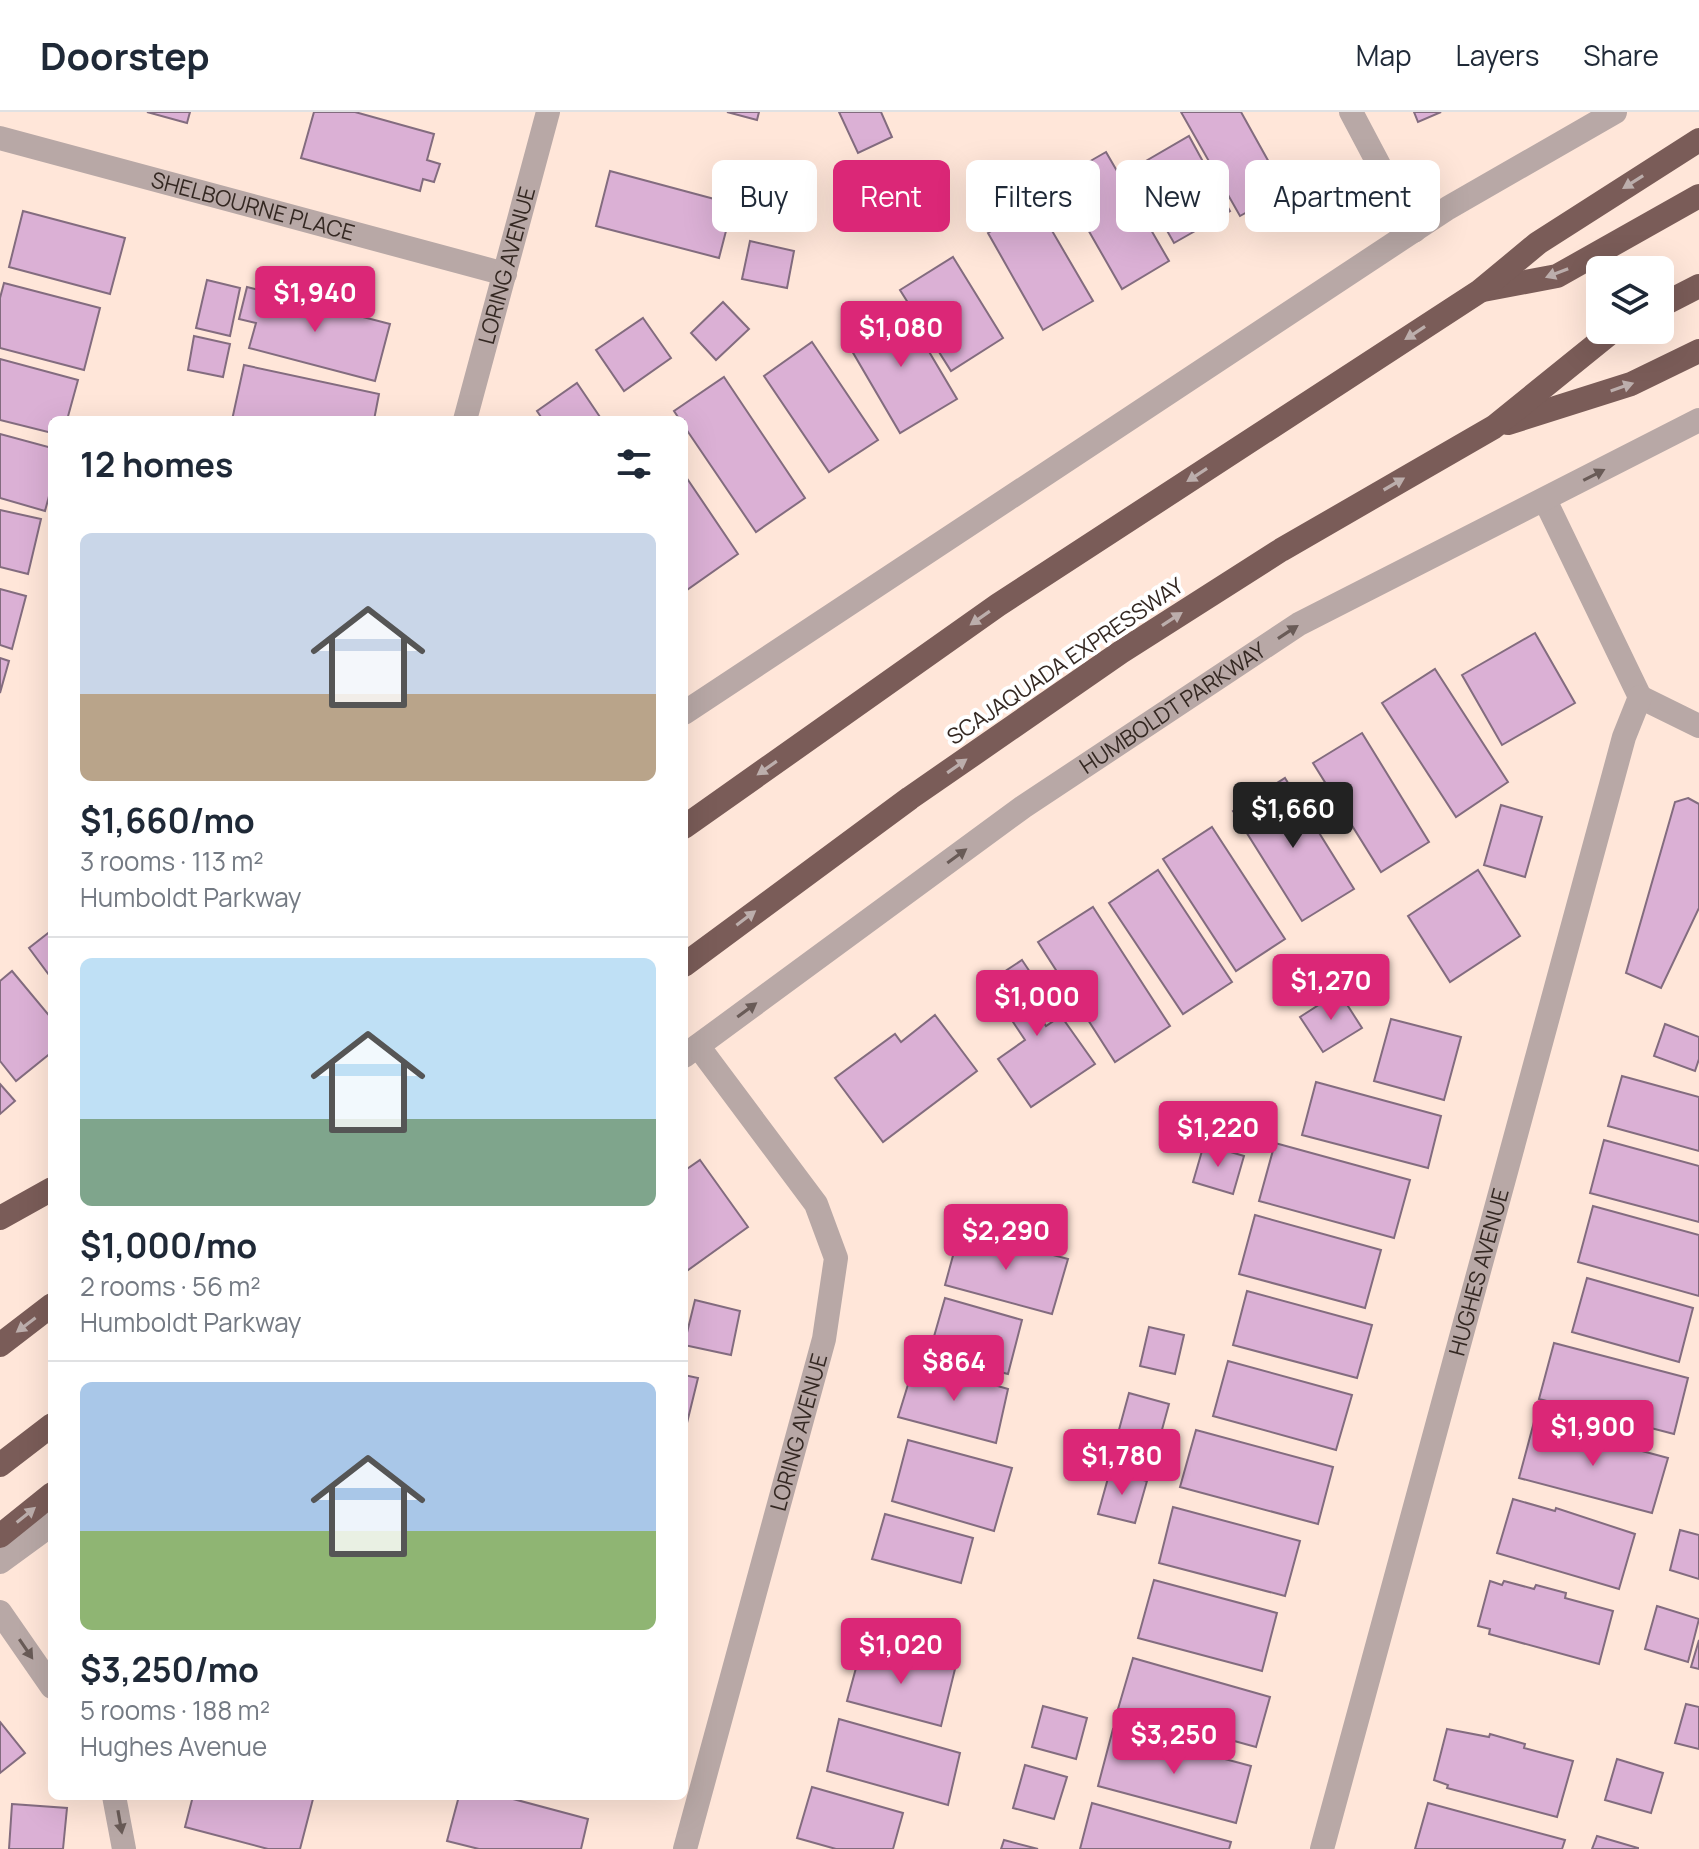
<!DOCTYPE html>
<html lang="en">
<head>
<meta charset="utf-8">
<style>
  :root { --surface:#fff; --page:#f6f6f7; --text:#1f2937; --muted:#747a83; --line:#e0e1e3; --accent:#db2777 }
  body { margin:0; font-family:Manrope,sans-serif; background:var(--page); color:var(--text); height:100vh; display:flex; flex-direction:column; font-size:30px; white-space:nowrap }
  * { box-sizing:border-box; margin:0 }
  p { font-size:26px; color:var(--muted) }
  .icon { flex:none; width:44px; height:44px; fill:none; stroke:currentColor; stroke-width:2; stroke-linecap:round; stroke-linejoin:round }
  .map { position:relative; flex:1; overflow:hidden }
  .side { position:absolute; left:48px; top:304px; width:640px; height:1384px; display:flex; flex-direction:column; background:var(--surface); border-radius:12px; box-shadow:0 8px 32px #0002 }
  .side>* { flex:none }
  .top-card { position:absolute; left:712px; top:48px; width:760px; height:72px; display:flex; gap:16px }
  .buttons { position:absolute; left:1586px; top:144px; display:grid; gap:16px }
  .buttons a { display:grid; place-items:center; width:88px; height:88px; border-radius:12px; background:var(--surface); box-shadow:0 8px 32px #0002; font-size:40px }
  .price { position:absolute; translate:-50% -68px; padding:0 18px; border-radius:8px; background:var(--accent); color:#fff; font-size:26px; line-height:52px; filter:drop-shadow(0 2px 4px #0008) }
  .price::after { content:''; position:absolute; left:50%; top:48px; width:24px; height:18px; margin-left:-12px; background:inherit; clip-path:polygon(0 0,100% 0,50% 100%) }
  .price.active { background:#222; color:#fff }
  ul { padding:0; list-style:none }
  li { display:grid; align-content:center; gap:16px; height:424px; padding:0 32px }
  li+li { border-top:2px solid var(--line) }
  li span { display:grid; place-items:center; height:248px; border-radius:12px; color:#555 }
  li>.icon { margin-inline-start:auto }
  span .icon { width:144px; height:144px; fill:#fffc; stroke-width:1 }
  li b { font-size:34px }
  h2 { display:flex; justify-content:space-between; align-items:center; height:96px; padding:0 32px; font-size:34px }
  .pill { padding:0 28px; border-radius:12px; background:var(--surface); box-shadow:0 8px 32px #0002; font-size:28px; line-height:72px }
  .pill.active { background:var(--accent); color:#fff }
  header { display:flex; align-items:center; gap:48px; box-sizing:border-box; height:112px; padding:0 40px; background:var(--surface); border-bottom:2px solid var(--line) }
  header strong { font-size:38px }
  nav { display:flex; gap:44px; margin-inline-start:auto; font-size:28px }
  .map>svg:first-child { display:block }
  .building { fill:#dbb0d5; stroke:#836c7f; stroke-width:2 }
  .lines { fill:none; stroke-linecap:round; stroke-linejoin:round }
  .minor { stroke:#b8a8a6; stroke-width:24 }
  .highway { stroke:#7a5c58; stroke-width:24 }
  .oneway { fill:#bcaeac }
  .oneway2 { fill:#695b57 }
  .labels { text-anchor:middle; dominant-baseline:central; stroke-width:8; stroke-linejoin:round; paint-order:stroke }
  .street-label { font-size:22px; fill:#342822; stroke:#fff }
</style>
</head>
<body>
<header>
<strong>Doorstep</strong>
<nav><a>Map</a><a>Layers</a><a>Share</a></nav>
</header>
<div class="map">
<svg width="1699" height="1737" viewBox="0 0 1699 1737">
  <rect width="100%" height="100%" fill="#ffe6d9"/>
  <g class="building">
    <path d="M 147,0 L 190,0 L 187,11 Z"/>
    <path d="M 314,0 L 355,0 L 434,22 L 427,48 L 440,52 L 434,70 L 423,67 L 420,79 L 301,46 Z"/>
    <path d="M 727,0 L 759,0 L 757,8 Z"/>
    <path d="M 839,0 L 881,0 L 892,25 L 858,41 Z"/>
    <path d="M 1181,0 L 1241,0 L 1285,79 L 1240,104 Z"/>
    <path d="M 1414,0 L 1441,0 L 1418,10 Z"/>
    <path d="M 1189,24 L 1230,99 L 1174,131 L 1132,57 Z"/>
    <path d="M 1106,40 L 1169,149 L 1122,177 L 1059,67 Z"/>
    <path d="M 610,59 L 733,92 L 719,146 L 596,114 Z"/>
    <path d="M 1037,93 L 1093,189 L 1043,218 L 988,121 Z"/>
    <path d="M 23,99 L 125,126 L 110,182 L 9,155 Z"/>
    <path d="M 750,129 L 794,139 L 787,176 L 742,167 Z"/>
    <path d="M 953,145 L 1003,226 L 951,259 L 900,178 Z"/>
    <path d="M 207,168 L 240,176 L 230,224 L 196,216 Z"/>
    <path d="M 4,171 L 100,196 L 84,258 L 0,236 L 0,186 Z"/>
    <path d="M 247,175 L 390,212 L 375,269 L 249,236 L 256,211 L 239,207 Z"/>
    <path d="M 723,190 L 749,217 L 716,248 L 691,221 Z"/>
    <path d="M 902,194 L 957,287 L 900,321 L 845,227 Z"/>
    <path d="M 643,206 L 671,246 L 624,279 L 596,238 Z"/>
    <path d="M 194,224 L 230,232 L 223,265 L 188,258 Z"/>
    <path d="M 812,230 L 878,328 L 829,360 L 764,264 Z"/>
    <path d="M 0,247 L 78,268 L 67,308 L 52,308 L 52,321 L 0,308 Z"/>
    <path d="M 244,253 L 379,282 L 374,308 L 232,308 Z"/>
    <path d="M 724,265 L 805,386 L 756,420 L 684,314 L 684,308 L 680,308 L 674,299 Z"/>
    <path d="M 577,271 L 602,308 L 543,308 L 537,299 Z"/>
    <path d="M 0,322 L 52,336 L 52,373 L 45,399 L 0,386 Z"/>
    <path d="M 684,362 L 738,442 L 684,480 Z"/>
    <path d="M 0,398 L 41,407 L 28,462 L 0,455 Z"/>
    <path d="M 0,477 L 26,484 L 12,537 L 0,533 Z"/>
    <path d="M 1535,521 L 1575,591 L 1502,633 L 1462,563 Z"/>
    <path d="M 0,546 L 9,549 L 0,581 Z"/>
    <path d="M 1435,557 L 1508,670 L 1456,705 L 1382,591 Z"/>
    <path d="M 1362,621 L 1429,730 L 1381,760 L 1313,651 Z"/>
    <path d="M 1285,666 L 1354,777 L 1302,809 L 1233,699 Z"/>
    <path d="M 1688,686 L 1699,692 L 1699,796 L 1661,876 L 1626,861 L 1675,690 Z"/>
    <path d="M 1501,693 L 1542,705 L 1525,765 L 1484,753 Z"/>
    <path d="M 1212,715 L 1285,827 L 1236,859 L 1163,747 Z"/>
    <path d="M 1158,758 L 1232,870 L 1183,902 L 1109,791 Z"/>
    <path d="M 1478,758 L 1520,824 L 1450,870 L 1408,804 Z"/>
    <path d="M 1093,795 L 1170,914 L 1115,950 L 1038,830 Z"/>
    <path d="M 52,818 L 52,867 L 29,836 Z"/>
    <path d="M 1022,848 L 1052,893 L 1038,902 L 1046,914 L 1061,904 L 1095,952 L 1031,995 L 998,947 L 1025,928 L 987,871 Z"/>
    <path d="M 12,859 L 52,907 L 52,940 L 16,969 L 0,949 L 0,869 Z"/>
    <path d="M 1339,880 L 1362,916 L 1323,940 L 1300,905 Z"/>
    <path d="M 935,903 L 977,959 L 883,1030 L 835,966 L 895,922 L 901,930 Z"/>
    <path d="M 1391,907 L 1461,925 L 1444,988 L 1374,969 Z"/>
    <path d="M 1665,912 L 1699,925 L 1699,947 L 1695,959 L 1654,944 Z"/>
    <path d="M 1622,964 L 1699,985 L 1699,1039 L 1608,1014 Z"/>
    <path d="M 1316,970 L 1441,1004 L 1428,1056 L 1302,1023 Z"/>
    <path d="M 0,972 L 15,989 L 0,1002 Z"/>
    <path d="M 1604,1028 L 1699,1054 L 1699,1110 L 1590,1081 Z"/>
    <path d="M 1275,1031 L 1410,1068 L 1394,1126 L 1259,1089 Z"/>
    <path d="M 1204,1032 L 1244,1044 L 1233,1082 L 1193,1070 Z"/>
    <path d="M 700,1048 L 748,1115 L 684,1161 L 684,1059 Z"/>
    <path d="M 1593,1094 L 1699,1123 L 1699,1184 L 1578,1150 Z"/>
    <path d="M 1255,1103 L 1381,1138 L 1365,1196 L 1239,1162 Z"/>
    <path d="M 960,1118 L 1068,1147 L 1052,1202 L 945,1173 Z"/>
    <path d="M 1587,1166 L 1693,1196 L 1679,1250 L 1572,1220 Z"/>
    <path d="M 1247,1179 L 1372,1213 L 1357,1266 L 1233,1233 Z"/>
    <path d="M 945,1186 L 1022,1208 L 1008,1262 L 929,1242 Z"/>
    <path d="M 695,1188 L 740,1199 L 731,1243 L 684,1233 Z"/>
    <path d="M 1149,1215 L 1184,1223 L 1175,1262 L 1140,1254 Z"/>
    <path d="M 1554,1231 L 1688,1266 L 1674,1322 L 1539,1287 Z"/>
    <path d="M 1228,1249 L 1352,1283 L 1336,1338 L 1213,1304 Z"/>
    <path d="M 915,1250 L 1008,1277 L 996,1331 L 898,1305 Z"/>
    <path d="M 684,1263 L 698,1266 L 686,1315 L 684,1315 Z"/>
    <path d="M 1129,1281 L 1169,1292 L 1157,1336 L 1117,1325 Z"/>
    <path d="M 1534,1310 L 1668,1346 L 1652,1401 L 1519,1366 Z"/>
    <path d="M 1196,1318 L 1333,1355 L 1318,1412 L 1180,1375 Z"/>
    <path d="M 908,1328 L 1012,1356 L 994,1419 L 892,1389 Z"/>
    <path d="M 1110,1359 L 1147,1369 L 1135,1411 L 1098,1402 Z"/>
    <path d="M 1513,1387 L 1555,1399 L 1556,1396 L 1635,1422 L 1619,1477 L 1497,1441 Z"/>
    <path d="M 1173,1395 L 1300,1429 L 1285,1484 L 1159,1451 Z"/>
    <path d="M 885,1402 L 973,1426 L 961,1471 L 872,1447 Z"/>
    <path d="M 1680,1418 L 1699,1423 L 1699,1467 L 1670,1458 Z"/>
    <path d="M 1154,1468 L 1277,1501 L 1262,1559 L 1138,1526 Z"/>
    <path d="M 1490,1469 L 1502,1473 L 1504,1469 L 1534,1477 L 1536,1473 L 1566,1481 L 1565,1486 L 1613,1499 L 1599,1552 L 1489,1522 L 1490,1517 L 1478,1514 Z"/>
    <path d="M 1657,1494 L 1699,1507 L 1688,1550 L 1645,1537 Z"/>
    <path d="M 1699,1528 L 1699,1557 L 1691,1555 Z"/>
    <path d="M 862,1534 L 955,1557 L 941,1614 L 847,1589 Z"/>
    <path d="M 1133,1546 L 1270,1585 L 1256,1635 L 1118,1597 Z"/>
    <path d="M 1686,1592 L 1699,1595 L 1699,1637 L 1675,1631 Z"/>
    <path d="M 1043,1594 L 1087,1606 L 1076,1647 L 1032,1635 Z"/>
    <path d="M 839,1607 L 960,1641 L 948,1693 L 827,1659 Z"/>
    <path d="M 0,1610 L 25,1641 L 0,1661 Z"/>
    <path d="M 1113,1617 L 1251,1654 L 1236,1711 L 1098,1674 Z"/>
    <path d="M 1447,1617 L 1489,1625 L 1490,1622 L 1525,1632 L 1524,1636 L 1573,1649 L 1557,1705 L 1447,1676 L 1448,1673 L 1434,1668 Z"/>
    <path d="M 1617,1647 L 1663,1661 L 1651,1701 L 1605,1688 Z"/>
    <path d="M 1025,1653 L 1067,1665 L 1054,1707 L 1013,1696 Z"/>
    <path d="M 812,1675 L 903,1701 L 893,1737 L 836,1737 L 797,1726 Z"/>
    <path d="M 193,1684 L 302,1684 L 313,1687 L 300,1737 L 268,1737 L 185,1715 Z"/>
    <path d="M 459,1684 L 502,1684 L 588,1707 L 581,1737 L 479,1737 L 447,1729 Z"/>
    <path d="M 1092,1691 L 1231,1730 L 1229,1737 L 1080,1737 Z"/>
    <path d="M 1428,1691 L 1565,1728 L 1562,1737 L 1415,1737 Z"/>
    <path d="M 12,1692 L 67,1696 L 63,1737 L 9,1737 Z"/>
    <path d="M 1597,1724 L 1638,1736 L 1638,1737 L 1592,1737 Z"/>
    <path d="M 1004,1728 L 1038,1737 L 1001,1737 Z"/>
  </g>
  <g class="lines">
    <g class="minor">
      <path d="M 1351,0 L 1414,119"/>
      <path id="s1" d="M 0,26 L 505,162"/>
      <path id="s2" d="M 465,308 L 548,0"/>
      <path d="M 1545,388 L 1640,585"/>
      <path d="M 1640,585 L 1699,614"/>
      <path d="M 684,601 L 1448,96 L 1615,0"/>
      <path id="s3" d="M 684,944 L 1023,695 L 1299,512 L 1699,308"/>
      <path d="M 0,1450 L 52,1412"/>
      <path d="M 0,1500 L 52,1575"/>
      <path d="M 114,1684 L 124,1737"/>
      <path id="s4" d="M 685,1737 L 824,1227 L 836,1146 L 816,1092 L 698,934"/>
      <path id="s5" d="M 1322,1737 L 1624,625 L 1640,585"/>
    </g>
    <g class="highway">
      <path d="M 1483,178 L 1557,164 L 1699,84"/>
      <path d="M 1660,194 L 1699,174"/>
      <path d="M 1508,311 L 1631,272 L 1699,239"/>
      <path d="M 684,715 L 998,493 L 1480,179 L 1538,131 L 1699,28"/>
      <path d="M 684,853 L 910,686 L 1121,540 L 1281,438 L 1494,315 L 1614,218"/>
      <path d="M 0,1106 L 52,1077"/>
      <path d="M 0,1233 L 52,1193"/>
      <path d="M 0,1353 L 52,1313"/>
      <path d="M 0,1424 L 52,1382"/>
    </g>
  </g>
  <defs><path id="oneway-solid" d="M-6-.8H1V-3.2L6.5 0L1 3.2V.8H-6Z" transform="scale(2)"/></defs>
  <g class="oneway">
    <use href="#oneway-solid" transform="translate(1633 70) rotate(148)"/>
    <use href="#oneway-solid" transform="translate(1557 161) rotate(159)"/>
    <use href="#oneway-solid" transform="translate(1415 221) rotate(147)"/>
    <use href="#oneway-solid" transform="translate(1622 275) rotate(-19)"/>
    <use href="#oneway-solid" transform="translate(1197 363) rotate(147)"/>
    <use href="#oneway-solid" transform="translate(1394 372) rotate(-30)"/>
    <use href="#oneway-solid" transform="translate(980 506) rotate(145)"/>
    <use href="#oneway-solid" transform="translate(1172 507) rotate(-33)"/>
    <use href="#oneway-solid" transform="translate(957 654) rotate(-35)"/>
    <use href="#oneway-solid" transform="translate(767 656) rotate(145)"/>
    <use href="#oneway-solid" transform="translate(746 806) rotate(-37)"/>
    <use href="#oneway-solid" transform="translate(26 1213) rotate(143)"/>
    <use href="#oneway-solid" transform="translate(26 1403) rotate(-39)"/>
  </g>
  <g class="oneway2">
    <use href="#oneway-solid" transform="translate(1594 363) rotate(-27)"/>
    <use href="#oneway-solid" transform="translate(1288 520) rotate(-33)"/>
    <use href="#oneway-solid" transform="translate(957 744) rotate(-36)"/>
    <use href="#oneway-solid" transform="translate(747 898) rotate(-36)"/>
    <use href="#oneway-solid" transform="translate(26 1537) rotate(56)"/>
    <use href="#oneway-solid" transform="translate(120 1710) rotate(80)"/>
  </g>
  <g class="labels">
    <g class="street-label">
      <text stroke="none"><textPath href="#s1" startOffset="262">SHELBOURNE PLACE</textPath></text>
      <text stroke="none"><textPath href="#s2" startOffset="160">LORING AVENUE</textPath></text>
      <text transform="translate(1065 549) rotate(-34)">SCAJAQUADA EXPRESSWAY</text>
      <text stroke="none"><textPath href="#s3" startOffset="600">HUMBOLDT PARKWAY</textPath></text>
      <text stroke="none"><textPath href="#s5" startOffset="598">HUGHES AVENUE</textPath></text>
      <text stroke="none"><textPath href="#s4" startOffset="432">LORING AVENUE</textPath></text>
    </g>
  </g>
</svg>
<div class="buttons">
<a><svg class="icon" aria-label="layers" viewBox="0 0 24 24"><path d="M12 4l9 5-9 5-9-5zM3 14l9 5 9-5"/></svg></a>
</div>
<b class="price" style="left:315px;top:222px">$1,940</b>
<b class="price" style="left:901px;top:257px">$1,080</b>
<b class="price active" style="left:1293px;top:738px">$1,660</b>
<b class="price" style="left:1331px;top:910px">$1,270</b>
<b class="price" style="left:1037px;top:926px">$1,000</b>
<b class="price" style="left:1218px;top:1057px">$1,220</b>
<b class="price" style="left:1006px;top:1160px">$2,290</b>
<b class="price" style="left:954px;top:1291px">$864</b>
<b class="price" style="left:1593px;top:1356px">$1,900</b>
<b class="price" style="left:1122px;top:1385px">$1,780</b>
<b class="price" style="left:901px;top:1574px">$1,020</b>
<b class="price" style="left:1174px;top:1664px">$3,250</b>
<div class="top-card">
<a class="pill">Buy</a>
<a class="pill active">Rent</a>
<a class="pill">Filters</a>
<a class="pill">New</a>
<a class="pill">Apartment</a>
</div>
<section class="side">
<h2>12 homes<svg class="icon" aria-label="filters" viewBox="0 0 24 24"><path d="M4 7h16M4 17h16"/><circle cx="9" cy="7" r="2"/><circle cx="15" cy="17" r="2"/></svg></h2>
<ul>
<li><span style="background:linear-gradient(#c9d6e8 65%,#b9a48a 0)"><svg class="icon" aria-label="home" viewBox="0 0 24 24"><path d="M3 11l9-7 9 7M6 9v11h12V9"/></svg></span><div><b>$1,660/mo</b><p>3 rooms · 113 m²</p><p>Humboldt Parkway</p></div></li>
<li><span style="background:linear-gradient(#bfe0f5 65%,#7fa58c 0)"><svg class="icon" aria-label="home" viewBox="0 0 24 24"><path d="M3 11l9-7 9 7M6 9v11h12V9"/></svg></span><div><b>$1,000/mo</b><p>2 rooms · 56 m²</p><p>Humboldt Parkway</p></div></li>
<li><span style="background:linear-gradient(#a9c7e8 60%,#8fb573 0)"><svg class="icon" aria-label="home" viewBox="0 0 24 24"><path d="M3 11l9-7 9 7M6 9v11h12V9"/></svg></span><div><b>$3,250/mo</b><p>5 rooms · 188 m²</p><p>Hughes Avenue</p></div></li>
</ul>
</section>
</div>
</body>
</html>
